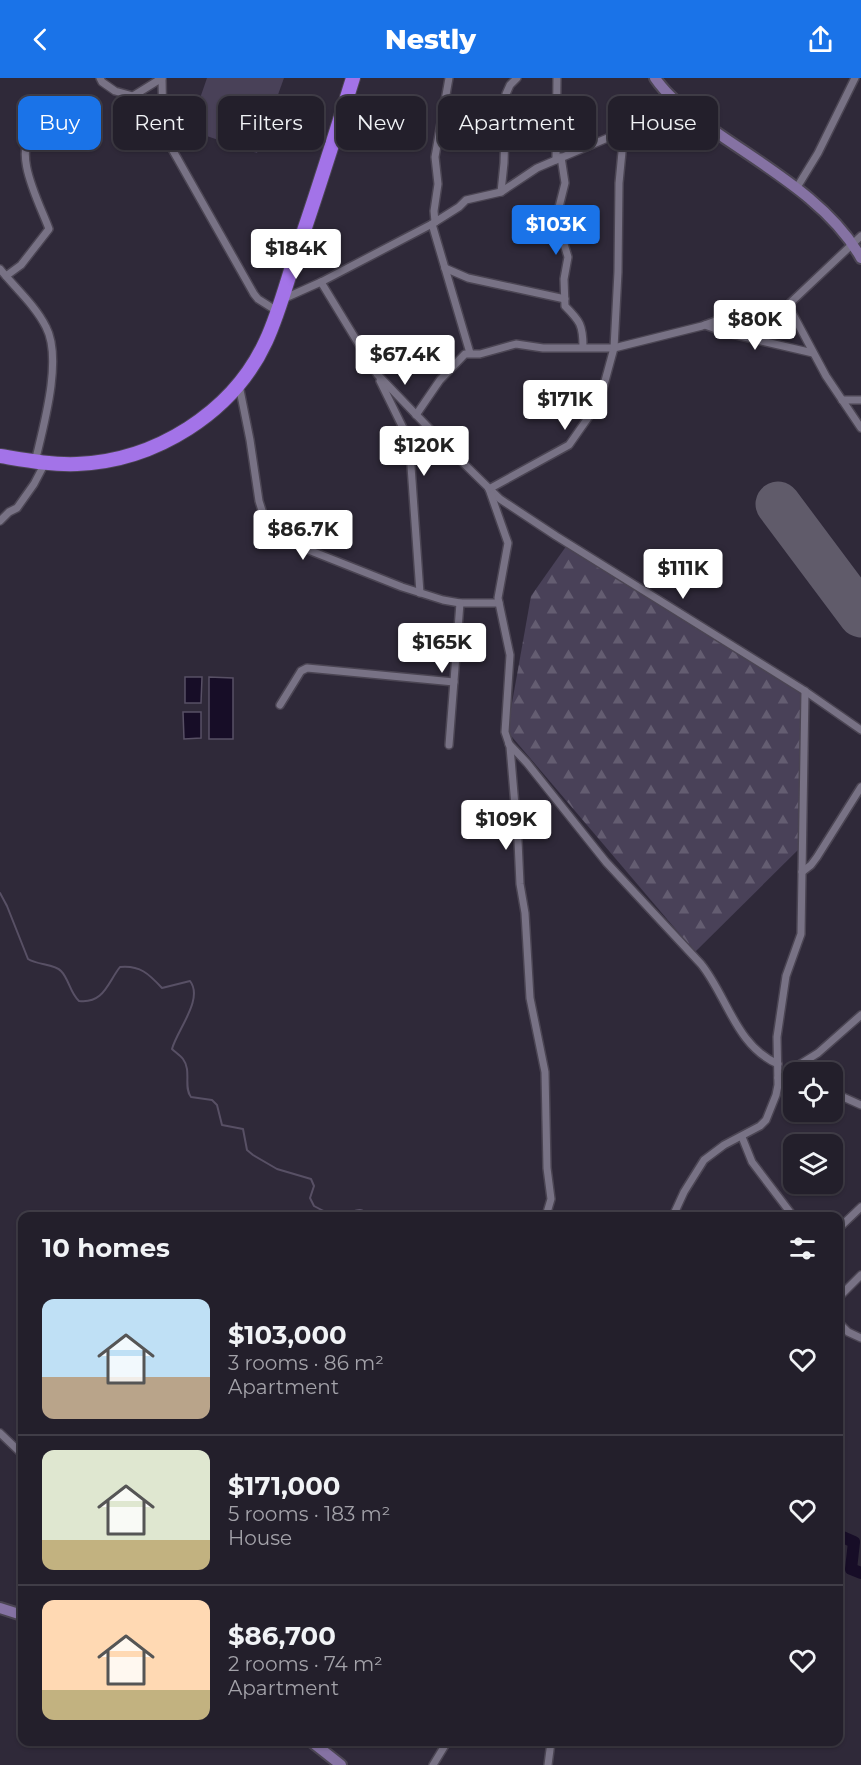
<!DOCTYPE html>
<html lang="en">
<head>
<meta charset="utf-8">
<style>
  :root { --surface:#231f2b; --page:#2f2c37; --text:#f1f3f6; --muted:#a3a2a9; --line:#403d47; --accent:#1a73e8 }
  body { margin:0; font-family:Montserrat,sans-serif; background:var(--page); color:var(--text); height:100vh; display:flex; flex-direction:column; font-size:22px; white-space:nowrap }
  * { box-sizing:border-box; margin:0 }
  p { font-size:20px; color:var(--muted) }
  .icon { flex:none; width:33px; height:33px; fill:none; stroke:currentColor; stroke-width:2; stroke-linecap:round; stroke-linejoin:round }
  .map { position:relative; flex:1; overflow:hidden }
  .drawer { position:absolute; left:18px; top:1134px; width:825px; height:534px; display:flex; flex-direction:column; background:var(--surface); border-radius:12px; box-shadow:0 2px 4px #0004,0 0 0 2px var(--line) }
  .drawer>* { flex:none }
  .guide { position:absolute; left:18px; top:18px; width:825px; height:54px; display:flex; gap:12px }
  .fabs { position:absolute; left:783px; top:984px; display:grid; gap:12px }
  .fabs a { display:grid; place-items:center; width:60px; height:60px; border-radius:12px; background:var(--surface); box-shadow:0 2px 4px #0004,0 0 0 2px var(--line); font-size:30px }
  .price { position:absolute; translate:-50% -51px; padding:0 14px; border-radius:6px; background:#fff; color:#222; font-size:20px; line-height:39px; filter:drop-shadow(0 2px 3px #0008) }
  .price::after { content:''; position:absolute; left:50%; top:36px; width:18px; height:14px; margin-left:-9px; background:inherit; clip-path:polygon(0 0,100% 0,50% 100%) }
  .price.current { background:var(--accent); color:#fff }
  ul { padding:0; list-style:none }
  li { display:flex; align-items:center; gap:18px; height:150px; padding:0 24px }
  li+li { border-top:2px solid var(--line) }
  li span { display:grid; place-items:center; flex:none; width:168px; height:120px; border-radius:12px; color:#555 }
  li>.icon { margin-inline-start:auto }
  span .icon { width:72px; height:72px; fill:#fffc; stroke-width:1 }
  li b { font-size:26px }
  h2 { display:flex; justify-content:space-between; align-items:center; height:72px; padding:0 24px; font-size:26px }
  .chip { padding:0 21px; border-radius:12px; background:var(--surface); box-shadow:0 2px 4px #0004,0 0 0 2px var(--line); font-size:21px; line-height:54px }
  .chip.current { background:var(--accent); color:#fff }
  header { display:flex; justify-content:space-between; align-items:center; height:78px; padding:0 24px; background:var(--accent); color:#fff; font-size:27px; font-weight:800 }
  .map>svg:first-child { display:block }
  .forest { fill:url(#forest-firs) }
  .pitch { fill:#494158 }
  .water { fill:#170d27; stroke:#585065; stroke-width:1.5 }
  .lines { fill:none; stroke-linecap:round; stroke-linejoin:round }
  .stream { stroke:#585065; stroke-width:2 }
  .river { stroke:#170d27; stroke-width:12 }
  .runway { stroke:#605b6a; stroke-width:45 }
  .street-casing { stroke:#4b4553; stroke-width:10 }
  .secondary-casing { stroke:#4b4553; stroke-width:14 }
  .highway-casing { stroke:#4b4553; stroke-width:16 }
  .street { stroke:#787285; stroke-width:7 }
  .secondary { stroke:#8572a3; stroke-width:10 }
  .highway { stroke:#a373e8; stroke-width:14 }
</style>
</head>
<body>
<header><svg class="icon" aria-label="back" viewBox="0 0 24 24"><path d="M15 5l-7 7 7 7"/></svg>Nestly<svg class="icon" aria-label="share" viewBox="0 0 24 24"><path d="M12 15V3M7 8l5-5 5 5M5 13v7h14v-7"/></svg></header>
<div class="map">
<svg width="861" height="1687" viewBox="0 0 861 1687">
  <defs>
    <pattern id="forest-firs" width="22" height="20" patternUnits="userSpaceOnUse" patternTransform="scale(1.5)"><rect width="22" height="20" fill="#494158"/><path d="M5 1l3.5 6h-7zM16 11l3.5 6h-7z" fill="#645d71"/></pattern>
  </defs>
  <rect width="100%" height="100%" fill="#2f2939"/>
  <path class="forest" d="M 567,467 L 804,612 L 803,767 L 695,874 L 507,653 L 531,518 Z"/>
  <path class="pitch" d="M 207,0 L 284,0 L 257,75 L 189,52 Z"/>
  <g class="water">
    <path d="M 185,599 L 202,599 L 201,625 L 185,625 Z"/>
    <path d="M 209,599 L 233,600 L 233,661 L 209,661 Z"/>
    <path d="M 183,634 L 201,634 L 201,660 L 184,661 Z"/>
  </g>
  <g class="lines">
    <path class="stream" d="M 0,815 L 7,828 L 28,881 C 37,887 55,886 61,893 C 69,901 70,915 79,923 C 104,926 108,904 120,889 C 140,887 149,896 162,910 L 190,903 C 204,921 177,952 172,971 C 175,974 180,977 183,981 C 192,993 183,1009 191,1019 L 212,1022 L 217,1027 L 222,1047 L 243,1051 L 247,1072 L 253,1077 L 277,1091 L 311,1101 L 314,1108 L 310,1120 L 314,1128 C 321,1132 334,1138 342,1137 C 356,1135 357,1126 370,1138"/>
    <path class="river" d="M 838,1457 L 854,1464 L 851,1491 L 861,1495"/>
    <path class="runway" d="M 778,426 L 861,537"/>
    <defs>
      <g id="street">
        <path d="M 100,0 L 102,4 L 115,13 L 133,18 L 163,55 L 254,216 L 258,221 L 277,233"/>
        <path d="M 162,0 L 163,55"/>
        <path d="M 133,18 L 162,0"/>
        <path d="M 561,79 L 565,105 L 559,129 L 560,153 L 568,179 L 564,201 L 565,228 C 580,243 583,247 583,269"/>
        <path d="M 556,82 L 557,0"/>
        <path d="M 796,111 L 818,75 L 855,0"/>
        <path d="M 501,114 L 504,85 L 506,16 L 510,7 L 517,0"/>
        <path d="M 435,144 L 434,133 L 438,106 L 435,79 L 449,0"/>
        <path d="M 432,146 L 470,275"/>
        <path d="M 445,190 L 468,200 L 565,221"/>
        <path d="M 0,191 C 15,210 35,227 46,249 C 63,281 43,350 35,384"/>
        <path d="M 6,198 L 21,187 L 49,151 C 41,128 8,69 37,52 C 48,45 74,45 87,43"/>
        <path d="M 321,204 L 377,296 L 450,372 L 500,421 L 556,458 L 805,613 L 861,652"/>
        <path d="M 283,221 L 321,204 L 432,146 L 459,129 L 466,122 L 501,114 L 537,90 L 624,53 L 676,25"/>
        <path d="M 788,227 L 826,298 L 861,350"/>
        <path d="M 705,247 L 727,255 L 813,275"/>
        <path d="M 380,303 L 406,356 L 410,374 L 420,515"/>
        <path d="M 239,307 L 250,362 L 259,423 L 265,442 L 277,456 L 306,471 L 402,509 L 443,522 L 460,525 L 499,525"/>
        <path d="M 842,322 L 861,322"/>
        <path d="M 416,337 L 440,302 L 465,276 L 480,276 L 516,266 L 543,270 L 614,270 L 702,248 L 729,238 L 772,235 L 788,227 L 861,158"/>
        <path d="M 489,411 L 508,465 L 498,520 L 510,577 L 505,654 L 510,669 L 518,763 L 520,806 L 525,835 L 530,920 L 545,994 L 547,1090 L 551,1121 L 546,1138"/>
        <path d="M 489,411 L 569,367 L 597,327 L 602,314 L 614,270 L 618,194 L 619,105 L 624,53"/>
        <path d="M 0,443 L 9,434 L 17,430 L 34,406 L 45,385"/>
        <path d="M 280,627 L 301,593 L 307,590 L 454,604"/>
        <path d="M 509,666 L 527,685 L 606,784 L 701,886 C 727,918 736,968 778,986"/>
        <path d="M 449,667 L 460,525"/>
        <path d="M 802,794 L 811,787 L 817,779 L 861,709"/>
        <path d="M 778,1000 L 818,975 L 861,937"/>
        <path d="M 832,1014 L 861,1027"/>
        <path d="M 742,1059 L 752,1084 L 793,1138"/>
        <path d="M 673,1138 L 684,1114 L 704,1082 L 724,1067 L 760,1048 L 766,1042 L 776,1017 L 778,1007 L 777,959 L 786,898 L 801,856 L 805,613"/>
        <path d="M 838,1151 L 861,1129"/>
        <path d="M 838,1220 L 861,1197"/>
        <path d="M 838,1244 L 848,1254 L 861,1260"/>
        <path d="M 0,1355 L 22,1376"/>
        <path d="M 433,1687 L 447,1664"/>
        <path d="M 548,1687 L 551,1664"/>
      </g>
      <g id="secondary">
        <path d="M 655,0 C 670,22 692,36 713,52 C 764,88 830,124 861,180"/>
        <path d="M 0,1530 L 22,1537"/>
        <path d="M 312,1664 L 341,1687"/>
      </g>
      <path id="highway" d="M 0,378 C 25,382 51,387 77,386 C 155,383 233,335 266,263 C 279,235 287,203 297,173 C 317,116 335,58 353,0"/>
    </defs>
    <use href="#street" class="street-casing"/>
    <use href="#secondary" class="secondary-casing"/>
    <use href="#highway" class="highway-casing"/>
    <use href="#street" class="street"/>
    <use href="#secondary" class="secondary"/>
    <use href="#highway" class="highway"/>
  </g>
</svg>
<div class="fabs">
<a><svg class="icon" aria-label="locate" viewBox="0 0 24 24"><circle cx="12" cy="12" r="6"/><path d="M12 2v4M12 18v4M2 12h4M18 12h4"/></svg></a>
<a><svg class="icon" aria-label="layers" viewBox="0 0 24 24"><path d="M12 4l9 5-9 5-9-5zM3 14l9 5 9-5"/></svg></a>
</div>
<b class="price current" style="left:556px;top:178px">$103K</b>
<b class="price" style="left:296px;top:202px">$184K</b>
<b class="price" style="left:755px;top:273px">$80K</b>
<b class="price" style="left:405px;top:308px">$67.4K</b>
<b class="price" style="left:565px;top:353px">$171K</b>
<b class="price" style="left:424px;top:399px">$120K</b>
<b class="price" style="left:303px;top:483px">$86.7K</b>
<b class="price" style="left:683px;top:522px">$111K</b>
<b class="price" style="left:442px;top:596px">$165K</b>
<b class="price" style="left:506px;top:773px">$109K</b>
<div class="guide">
<a class="chip current">Buy</a>
<a class="chip">Rent</a>
<a class="chip">Filters</a>
<a class="chip">New</a>
<a class="chip">Apartment</a>
<a class="chip">House</a>
</div>
<section class="drawer">
<h2>10 homes<svg class="icon" aria-label="filters" viewBox="0 0 24 24"><path d="M4 7h16M4 17h16"/><circle cx="9" cy="7" r="2"/><circle cx="15" cy="17" r="2"/></svg></h2>
<ul>
<li><span style="background:linear-gradient(#bfe0f5 65%,#b9a48a 0)"><svg class="icon" aria-label="home" viewBox="0 0 24 24"><path d="M3 11l9-7 9 7M6 9v11h12V9"/></svg></span><div><b>$103,000</b><p>3 rooms · 86 m²</p><p>Apartment</p></div><svg class="icon" aria-label="heart" viewBox="0 0 24 24"><path d="M12 20l-8-8c-3-5 5-10 8-4 3-6 11-1 8 4z"/></svg></li>
<li><span style="background:linear-gradient(#dfe7d0 75%,#c2b280 0)"><svg class="icon" aria-label="home" viewBox="0 0 24 24"><path d="M3 11l9-7 9 7M6 9v11h12V9"/></svg></span><div><b>$171,000</b><p>5 rooms · 183 m²</p><p>House</p></div><svg class="icon" aria-label="heart" viewBox="0 0 24 24"><path d="M12 20l-8-8c-3-5 5-10 8-4 3-6 11-1 8 4z"/></svg></li>
<li><span style="background:linear-gradient(#ffd9b3 75%,#c2b280 0)"><svg class="icon" aria-label="home" viewBox="0 0 24 24"><path d="M3 11l9-7 9 7M6 9v11h12V9"/></svg></span><div><b>$86,700</b><p>2 rooms · 74 m²</p><p>Apartment</p></div><svg class="icon" aria-label="heart" viewBox="0 0 24 24"><path d="M12 20l-8-8c-3-5 5-10 8-4 3-6 11-1 8 4z"/></svg></li>
</ul>
</section>
</div>
</body>
</html>
